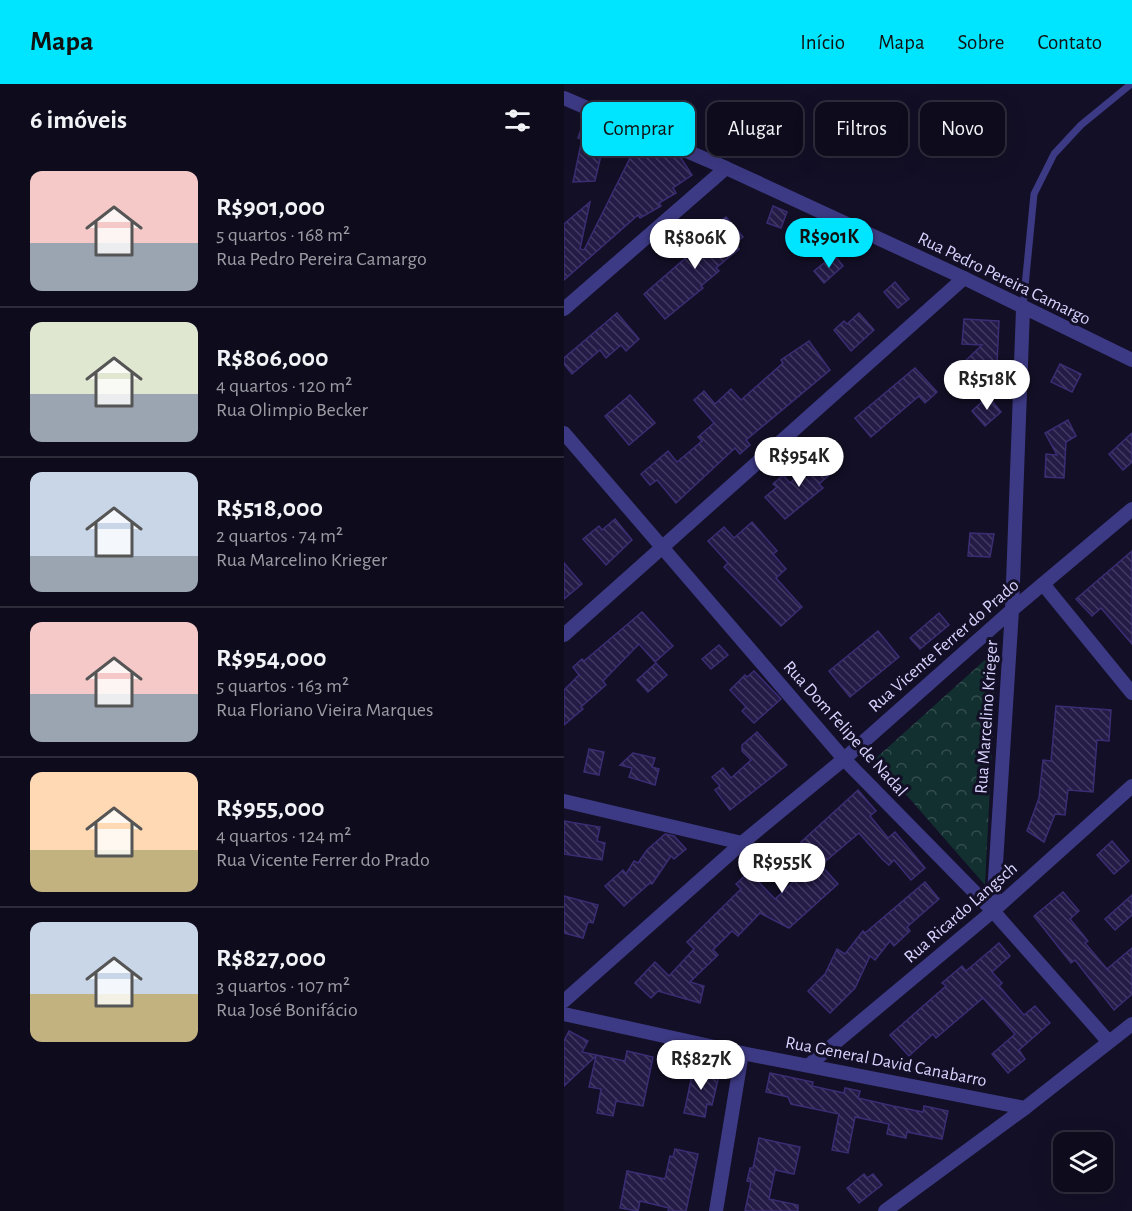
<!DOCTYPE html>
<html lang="pt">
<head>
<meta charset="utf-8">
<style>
  :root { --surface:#0e0b1c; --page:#171425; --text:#f1f3f6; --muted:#9b9ba3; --line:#2e2b3b; --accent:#00e5ff }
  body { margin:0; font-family:"Alegreya Sans",sans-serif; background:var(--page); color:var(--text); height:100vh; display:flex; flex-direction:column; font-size:22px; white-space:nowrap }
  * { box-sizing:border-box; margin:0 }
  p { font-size:20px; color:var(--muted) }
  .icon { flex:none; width:33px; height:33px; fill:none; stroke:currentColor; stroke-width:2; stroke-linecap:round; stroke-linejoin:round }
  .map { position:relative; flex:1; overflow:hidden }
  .sheet { display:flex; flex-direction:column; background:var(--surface); width:564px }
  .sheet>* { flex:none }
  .top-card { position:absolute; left:18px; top:18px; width:459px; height:54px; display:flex; gap:12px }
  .controls { position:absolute; left:489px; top:1048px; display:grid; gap:12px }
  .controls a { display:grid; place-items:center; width:60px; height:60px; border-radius:12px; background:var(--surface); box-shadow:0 6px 24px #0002,0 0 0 2px var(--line); font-size:30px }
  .price { position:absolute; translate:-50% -51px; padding:0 14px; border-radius:21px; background:#fff; color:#222; font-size:20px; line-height:39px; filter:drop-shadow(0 2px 3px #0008) }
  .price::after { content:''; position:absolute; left:50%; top:36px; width:18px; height:14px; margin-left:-9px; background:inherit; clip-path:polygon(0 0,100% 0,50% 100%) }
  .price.active { background:var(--accent); color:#111 }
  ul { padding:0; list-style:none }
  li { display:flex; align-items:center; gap:18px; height:150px; padding:0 30px }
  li+li { border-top:2px solid var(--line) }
  li span { display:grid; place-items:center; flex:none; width:168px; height:120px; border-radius:12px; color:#555 }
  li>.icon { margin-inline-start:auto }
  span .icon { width:72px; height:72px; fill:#fffc; stroke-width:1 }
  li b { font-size:26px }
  h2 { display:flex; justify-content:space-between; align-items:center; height:72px; padding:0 30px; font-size:26px }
  .chip { padding:0 21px; border-radius:12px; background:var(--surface); box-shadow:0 6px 24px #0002,0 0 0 2px var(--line); font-size:21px; line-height:54px }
  .chip.active { background:var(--accent); color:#111 }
  header { display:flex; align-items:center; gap:36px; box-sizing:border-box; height:84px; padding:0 30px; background:var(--accent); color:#111 }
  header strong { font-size:28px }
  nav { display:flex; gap:33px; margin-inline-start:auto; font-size:21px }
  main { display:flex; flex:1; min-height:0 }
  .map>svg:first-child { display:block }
  .forest { fill:url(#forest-crowns) }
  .building { fill:url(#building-back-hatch); stroke:#3b2d73; stroke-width:1.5 }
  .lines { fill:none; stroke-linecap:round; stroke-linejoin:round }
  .service { stroke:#3d3a85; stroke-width:7 }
  .minor { stroke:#3d3a85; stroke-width:14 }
  .labels { text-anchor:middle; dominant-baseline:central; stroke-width:6; stroke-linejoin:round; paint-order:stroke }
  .street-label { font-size:18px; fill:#d9d4ff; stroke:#130f26 }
</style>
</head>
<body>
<header>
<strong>Mapa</strong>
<nav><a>Início</a><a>Mapa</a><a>Sobre</a><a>Contato</a></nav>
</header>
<main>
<section class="sheet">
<h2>6 imóveis<svg class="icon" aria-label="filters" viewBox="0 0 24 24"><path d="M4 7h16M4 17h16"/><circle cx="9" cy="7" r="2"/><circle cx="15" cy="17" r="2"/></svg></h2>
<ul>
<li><span style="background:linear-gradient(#f6c9c9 60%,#9aa5b1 0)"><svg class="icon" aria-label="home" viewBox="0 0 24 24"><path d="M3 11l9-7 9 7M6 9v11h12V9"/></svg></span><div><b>R$901,000</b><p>5 quartos · 168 m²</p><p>Rua Pedro Pereira Camargo</p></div></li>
<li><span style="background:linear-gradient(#dfe7d0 60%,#9aa5b1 0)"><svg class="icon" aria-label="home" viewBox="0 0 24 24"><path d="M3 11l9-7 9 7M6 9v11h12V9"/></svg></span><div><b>R$806,000</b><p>4 quartos · 120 m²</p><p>Rua Olimpio Becker</p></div></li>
<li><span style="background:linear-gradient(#c9d6e8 70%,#9aa5b1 0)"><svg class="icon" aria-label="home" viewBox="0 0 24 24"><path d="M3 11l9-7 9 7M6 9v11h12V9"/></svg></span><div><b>R$518,000</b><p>2 quartos · 74 m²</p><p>Rua Marcelino Krieger</p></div></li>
<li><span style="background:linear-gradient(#f6c9c9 60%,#9aa5b1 0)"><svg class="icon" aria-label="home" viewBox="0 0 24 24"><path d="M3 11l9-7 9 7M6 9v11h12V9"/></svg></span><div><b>R$954,000</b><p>5 quartos · 163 m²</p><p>Rua Floriano Vieira Marques</p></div></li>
<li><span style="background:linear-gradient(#ffd9b3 65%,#c2b280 0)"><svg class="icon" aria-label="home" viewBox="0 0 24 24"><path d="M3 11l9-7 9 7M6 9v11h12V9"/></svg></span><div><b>R$955,000</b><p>4 quartos · 124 m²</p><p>Rua Vicente Ferrer do Prado</p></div></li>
<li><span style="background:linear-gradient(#c9d6e8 60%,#c2b280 0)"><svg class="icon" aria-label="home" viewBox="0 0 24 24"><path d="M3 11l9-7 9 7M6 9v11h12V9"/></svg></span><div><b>R$827,000</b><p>3 quartos · 107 m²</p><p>Rua José Bonifácio</p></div></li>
</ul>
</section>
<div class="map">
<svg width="568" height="1127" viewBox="0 0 568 1127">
  <defs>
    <pattern id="forest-crowns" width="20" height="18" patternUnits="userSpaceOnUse" patternTransform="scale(1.5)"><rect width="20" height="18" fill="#12302f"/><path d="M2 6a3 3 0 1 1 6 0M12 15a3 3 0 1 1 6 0" fill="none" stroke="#344d4e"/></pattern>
    <pattern id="building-back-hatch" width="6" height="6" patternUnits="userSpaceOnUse" patternTransform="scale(1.5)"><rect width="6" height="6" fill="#241b47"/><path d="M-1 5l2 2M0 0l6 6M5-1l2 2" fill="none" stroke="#433b63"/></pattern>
  </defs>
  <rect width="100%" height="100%" fill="#130f26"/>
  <path class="forest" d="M 433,565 L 421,801 L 311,675 Z"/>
  <g class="building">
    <path d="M 21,34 L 49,45 L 43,59 L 40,58 L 31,97 L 9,98 L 18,55 L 14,54 Z"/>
    <path d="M 75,56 L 117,74 L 128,91 L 109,104 L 112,109 L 95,119 L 97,122 L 76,134 L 74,131 L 0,196 L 0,140 L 26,118 L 16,165 L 20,166 Z"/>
    <path d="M 209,122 L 223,128 L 217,144 L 203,139 Z"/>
    <path d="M 162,133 L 179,153 L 171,159 L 175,165 L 152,184 L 155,187 L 137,202 L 139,204 L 101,235 L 80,210 L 147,152 L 143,148 Z"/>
    <path d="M 270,171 L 279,182 L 260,199 L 250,187 Z"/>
    <path d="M 331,198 L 345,215 L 334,224 L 320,208 Z"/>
    <path d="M 53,229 L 75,255 L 62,267 L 57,261 L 42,274 L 36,266 L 8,290 L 0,280 L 0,274 Z"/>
    <path d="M 295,229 L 310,246 L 287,267 L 270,246 L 280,237 L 283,240 Z"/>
    <path d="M 400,235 L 435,237 L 433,280 L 443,281 L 441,305 L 396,301 L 397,281 L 418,261 L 398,260 Z"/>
    <path d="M 245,257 L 266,286 L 182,356 L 186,361 L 176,370 L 171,364 L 112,419 L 93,396 L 86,401 L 77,390 L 104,367 L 113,378 L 138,357 L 134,353 L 150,339 L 130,316 L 140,307 L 151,320 L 167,305 L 177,316 L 219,279 L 217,276 Z"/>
    <path d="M 496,280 L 517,290 L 508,308 L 487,298 Z"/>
    <path d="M 351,284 L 373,308 L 361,319 L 355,312 L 307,353 L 291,334 Z"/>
    <path d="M 66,311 L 91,339 L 65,361 L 41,332 Z"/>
    <path d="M 424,312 L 437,328 L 421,342 L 408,327 Z"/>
    <path d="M 504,336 L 512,352 L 502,358 L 500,394 L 481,393 L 482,370 L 493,371 L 481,349 Z"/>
    <path d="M 568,349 L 568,378 L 559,386 L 545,370 Z"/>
    <path d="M 256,371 L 270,387 L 255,400 L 259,404 L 221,435 L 201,413 L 213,403 L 209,400 L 219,391 L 226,399 Z"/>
    <path d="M 51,435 L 68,456 L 42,481 L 19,455 L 35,442 L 38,446 Z"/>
    <path d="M 188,438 L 213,467 L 209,470 L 222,485 L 212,494 L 238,523 L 217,542 L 160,483 L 164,479 L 144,457 L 160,443 L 170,454 Z"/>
    <path d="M 406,449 L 430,450 L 426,473 L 404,472 Z"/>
    <path d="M 568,467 L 568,560 L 537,524 L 528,532 L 512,515 Z"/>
    <path d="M 0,479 L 18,500 L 0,515 Z"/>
    <path d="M 78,528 L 109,562 L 91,578 L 75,560 L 39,597 L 42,601 L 17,623 L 19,625 L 0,641 L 0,606 L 15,591 L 9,583 L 18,575 L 20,577 Z"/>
    <path d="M 375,529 L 385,541 L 356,565 L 346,554 Z"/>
    <path d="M 314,547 L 335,573 L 286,613 L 265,587 Z"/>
    <path d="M 155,561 L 164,571 L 147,585 L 138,575 Z"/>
    <path d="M 92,579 L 103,591 L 84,608 L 73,596 Z"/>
    <path d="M 190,587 L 217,615 L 190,639 L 178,627 L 182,623 L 166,606 L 181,591 L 183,593 Z"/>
    <path d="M 492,622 L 547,626 L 545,657 L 533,656 L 529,708 L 504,706 L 501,731 L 491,730 L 480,758 L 463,747 L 475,714 L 479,676 L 487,677 Z"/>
    <path d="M 193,648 L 223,681 L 166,726 L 151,706 L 156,702 L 148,693 L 159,684 L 167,694 L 187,676 L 178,667 L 178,661 Z"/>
    <path d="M 25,665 L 40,668 L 35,691 L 20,688 Z"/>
    <path d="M 69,669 L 91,674 L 88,683 L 95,685 L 91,701 L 65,693 L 68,684 L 56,681 Z"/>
    <path d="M 294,706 L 312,727 L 306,732 L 324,754 L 331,748 L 361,784 L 347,796 L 330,776 L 325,781 L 319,776 L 295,749 L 257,781 L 274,800 L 225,844 L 196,829 L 174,852 L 168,847 L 149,866 L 154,871 L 126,898 L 140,902 L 136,919 L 94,907 L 87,914 L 71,899 L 91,878 L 105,892 L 130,865 L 123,858 L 177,805 L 172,800 L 185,788 L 211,815 L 237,791 L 225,780 L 241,763 L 237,758 Z"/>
    <path d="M 0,737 L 36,743 L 33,757 L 41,759 L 38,776 L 0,770 Z"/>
    <path d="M 101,750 L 110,752 L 122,765 L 110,775 L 107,772 L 88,800 L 86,799 L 60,822 L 41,802 L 59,786 L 62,790 L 70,777 L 74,779 L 83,766 Z"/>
    <path d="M 548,757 L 565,777 L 550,790 L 533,771 Z"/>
    <path d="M 361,798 L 375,815 L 343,843 L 346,847 L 330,862 L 326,857 L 311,876 L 306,872 L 291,904 L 266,929 L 244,907 L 261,890 L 273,865 L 281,870 L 299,847 L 301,849 Z"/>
    <path d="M 499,808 L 515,827 L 506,835 L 524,857 L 521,859 L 543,885 L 568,864 L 568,910 L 550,926 L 511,876 L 507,879 L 470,832 Z"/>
    <path d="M 568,811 L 568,831 L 551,846 L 541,835 Z"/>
    <path d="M 0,812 L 34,821 L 29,839 L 24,838 L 19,854 L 0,849 Z"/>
    <path d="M 435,859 L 446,872 L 428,888 L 438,899 L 435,902 L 460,931 L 471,922 L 486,939 L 455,966 L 461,975 L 444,989 L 428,970 L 451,950 L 419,914 L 372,954 L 369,950 L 345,972 L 326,951 L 382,902 L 378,899 L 398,882 L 402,887 Z"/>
    <path d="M 5,947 L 24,957 L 18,968 L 61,977 L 63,967 L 89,973 L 79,1022 L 52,1017 L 49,1032 L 33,1029 L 37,1005 L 25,1003 L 32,972 L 0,1002 L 0,957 Z"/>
    <path d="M 130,982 L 156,987 L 148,1021 L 143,1020 L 141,1033 L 120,1029 Z"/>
    <path d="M 206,989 L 249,998 L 248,1002 L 280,1009 L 281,1004 L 296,1007 L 294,1014 L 329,1022 L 359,1028 L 360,1022 L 384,1027 L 378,1055 L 343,1048 L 342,1054 L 323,1050 L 325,1040 L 291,1033 L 284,1069 L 268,1066 L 275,1030 L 227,1020 L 224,1013 L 202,1008 Z"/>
    <path d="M 195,1054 L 236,1063 L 230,1090 L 211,1086 L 205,1115 L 234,1121 L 234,1127 L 181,1127 L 187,1098 L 183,1097 L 186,1084 L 189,1084 Z"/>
    <path d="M 111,1065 L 134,1070 L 122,1127 L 104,1127 L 105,1124 L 76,1117 L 74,1127 L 56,1124 L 63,1087 L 101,1095 L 106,1072 L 109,1073 Z"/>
    <path d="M 300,1090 L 303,1094 L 309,1090 L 318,1101 L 295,1119 L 283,1104 Z"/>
  </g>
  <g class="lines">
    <path class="service" d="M 459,223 L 470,110 L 490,70 L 517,41 L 567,0"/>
    <g class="minor">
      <path d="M 0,14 L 162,84 L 400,194 L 568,276"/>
      <path d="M 0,225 L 162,84"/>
      <path d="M 0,349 L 280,675 L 429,827 L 544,957"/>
      <path d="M 479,500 L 568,609"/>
      <path d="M 0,551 L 400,194"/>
      <path d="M 0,717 L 178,759"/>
      <path d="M 429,827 L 448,526 L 459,225"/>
      <path d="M 0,917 L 178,759 L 280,675 L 448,526 L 568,425"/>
      <path d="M 0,930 L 178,969 L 461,1024"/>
      <path d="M 246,980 L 429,827 L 568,702"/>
      <path d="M 152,1127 L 178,969"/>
      <path d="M 321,1127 L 461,1024 L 568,940"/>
    </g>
  </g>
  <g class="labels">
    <g class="street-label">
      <text transform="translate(440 195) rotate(26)">Rua Pedro Pereira Camargo</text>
      <text transform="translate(380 562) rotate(-41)">Rua Vicente Ferrer do Prado</text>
      <text transform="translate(423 633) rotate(-86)">Rua Marcelino Krieger</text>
      <text transform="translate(281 645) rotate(48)">Rua Dom Felipe de Nadal</text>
      <text transform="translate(397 829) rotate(-41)">Rua Ricardo Langsch</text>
      <text transform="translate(322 978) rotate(11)">Rua General David Canabarro</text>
    </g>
  </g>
</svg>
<div class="controls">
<a><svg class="icon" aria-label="layers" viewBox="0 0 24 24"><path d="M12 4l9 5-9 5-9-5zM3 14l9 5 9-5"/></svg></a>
</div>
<b class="price active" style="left:265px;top:185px">R$901K</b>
<b class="price" style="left:131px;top:186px">R$806K</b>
<b class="price" style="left:423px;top:327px">R$518K</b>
<b class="price" style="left:235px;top:404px">R$954K</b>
<b class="price" style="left:218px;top:810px">R$955K</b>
<b class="price" style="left:137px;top:1007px">R$827K</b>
<div class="top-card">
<a class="chip active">Comprar</a>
<a class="chip">Alugar</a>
<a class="chip">Filtros</a>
<a class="chip">Novo</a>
</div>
</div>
</main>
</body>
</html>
